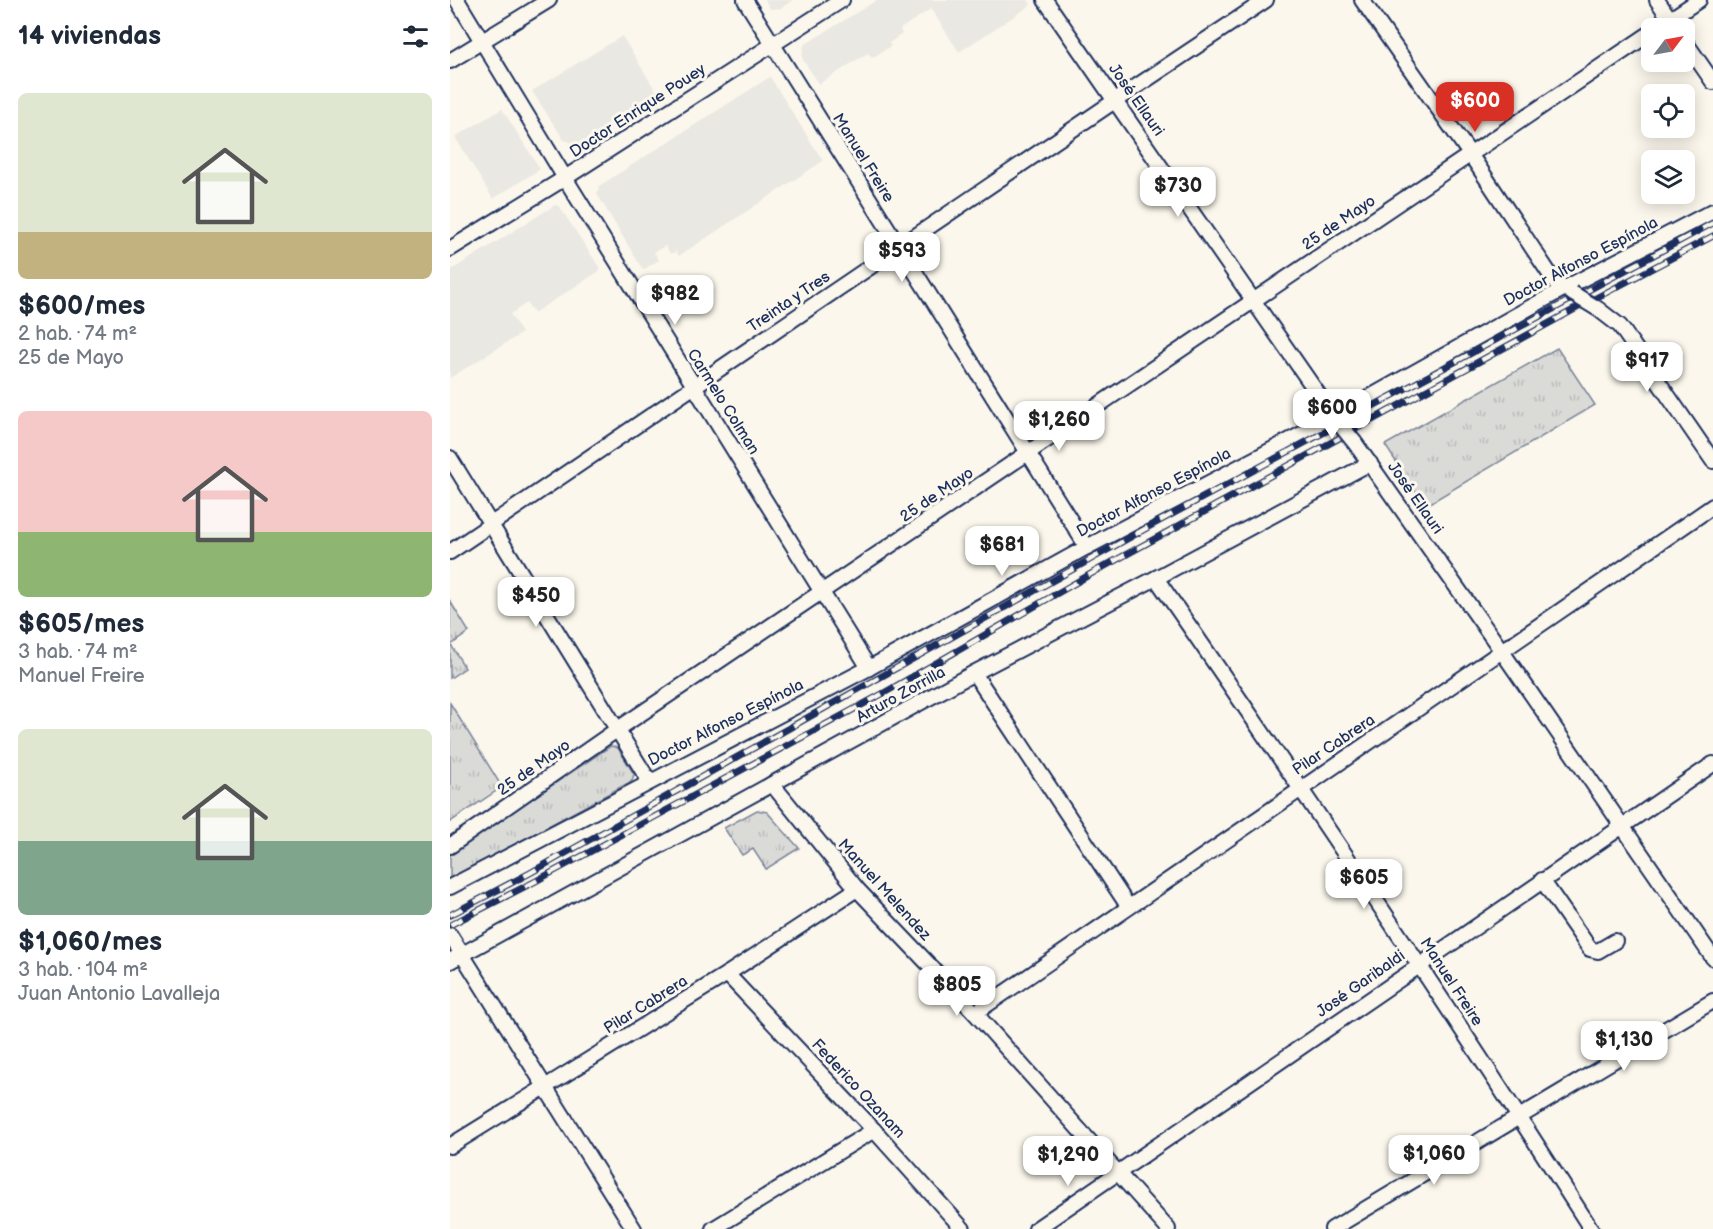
<!DOCTYPE html>
<html lang="es">
<head>
<meta charset="utf-8">
<style>
  :root { --surface:#fff; --page:#f6f6f7; --text:#1f2937; --muted:#747a83; --accent:#d93025 }
  body { margin:0; font-family:"Balsamiq Sans",sans-serif; background:var(--page); color:var(--text); height:100vh; display:flex; flex-direction:column; font-size:22px; white-space:nowrap }
  * { box-sizing:border-box; margin:0 }
  p { font-size:20px; color:var(--muted) }
  .icon { flex:none; width:33px; height:33px; fill:none; stroke:currentColor; stroke-width:2; stroke-linecap:round; stroke-linejoin:round }
  .map { position:relative; flex:1; overflow:hidden }
  .drawer { display:flex; flex-direction:column; background:var(--surface); width:450px }
  .drawer>* { flex:none }
  .needle { width:39px; rotate:58deg }
  .buttons { position:absolute; left:1191px; top:18px; display:grid; gap:12px }
  .buttons a { display:grid; place-items:center; width:54px; height:54px; border-radius:9px; background:var(--surface); box-shadow:0 3px 15px #0003; font-size:30px }
  .price { position:absolute; translate:-50% -51px; padding:0 14px; border-radius:12px; background:#fff; color:#222; font-size:20px; line-height:39px; filter:drop-shadow(0 2px 3px #0008) }
  .price::after { content:''; position:absolute; left:50%; top:36px; width:18px; height:14px; margin-left:-9px; background:inherit; clip-path:polygon(0 0,100% 0,50% 100%) }
  .price.on { background:var(--accent); color:#fff }
  ul { padding:0; list-style:none }
  li { display:grid; align-content:center; gap:12px; height:318px; padding:0 18px }
  li span { display:grid; place-items:center; height:186px; border-radius:9px; color:#555 }
  li>.icon { margin-inline-start:auto }
  span .icon { width:108px; height:108px; fill:#fffc; stroke-width:1 }
  li b { font-size:26px }
  h2 { display:flex; justify-content:space-between; align-items:center; height:72px; padding:0 18px; font-size:26px }
  main { display:flex; flex:1; min-height:0 }
  .map>svg:first-child { display:block }
  .built { fill:#eae8e2 }
  .grass { fill:url(#grass-tufts); stroke:#7a849a; stroke-width:1.5 }
  .lines { fill:none; stroke-linecap:round; stroke-linejoin:round }
  .minor-casing { stroke:#1b2f5e; stroke-width:18 }
  .minor { stroke:#fbf7ec; stroke-width:14 }
  .rail-casing { stroke:#1b2f5e; stroke-width:7 }
  .rail { stroke:#fbf7ec; stroke-width:4.5; stroke-dasharray:14; stroke-linecap:butt }
  .minor-bridge-casing { stroke:#1b2f5e; stroke-width:18; stroke-linecap:butt }
  .minor-bridge { stroke:#fbf7ec; stroke-width:14 }
  .labels { text-anchor:middle; dominant-baseline:central; stroke-width:6; stroke-linejoin:round; paint-order:stroke }
  .street-label { font-size:16px; fill:#1b2f5e; stroke:#fbf7ec }
</style>
</head>
<body>
<main>
<section class="drawer">
<h2>14 viviendas<svg class="icon" aria-label="filters" viewBox="0 0 24 24"><path d="M4 7h16M4 17h16"/><circle cx="9" cy="7" r="2"/><circle cx="15" cy="17" r="2"/></svg></h2>
<ul>
<li><span style="background:linear-gradient(#dfe7d0 75%,#c2b280 0)"><svg class="icon" aria-label="home" viewBox="0 0 24 24"><path d="M3 11l9-7 9 7M6 9v11h12V9"/></svg></span><div><b>$600/mes</b><p>2 hab. · 74 m²</p><p>25 de Mayo</p></div></li>
<li><span style="background:linear-gradient(#f6c9c9 65%,#8fb573 0)"><svg class="icon" aria-label="home" viewBox="0 0 24 24"><path d="M3 11l9-7 9 7M6 9v11h12V9"/></svg></span><div><b>$605/mes</b><p>3 hab. · 74 m²</p><p>Manuel Freire</p></div></li>
<li><span style="background:linear-gradient(#dfe7d0 60%,#7fa58c 0)"><svg class="icon" aria-label="home" viewBox="0 0 24 24"><path d="M3 11l9-7 9 7M6 9v11h12V9"/></svg></span><div><b>$1,060/mes</b><p>3 hab. · 104 m²</p><p>Juan Antonio Lavalleja</p></div></li>
</ul>
</section>
<div class="map">
<svg width="1263" height="1229" viewBox="0 0 1263 1229">
  <defs>
    <pattern id="grass-tufts" width="24" height="20" patternUnits="userSpaceOnUse" patternTransform="scale(1.5)"><rect width="24" height="20" fill="#dadad7"/><path d="M3 7l-1-3M5 7V3M7 7l1-3M15 17l-1-3M17 17v-4M19 17l1-3" fill="none" stroke="#babbbb"/></pattern>
  </defs>
  <rect width="100%" height="100%" fill="#fbf7ec"/>
  <filter id="ink" filterUnits="userSpaceOnUse"><feTurbulence type="fractalNoise" baseFrequency=".0167" numOctaves="2"/><feDisplacementMap in="SourceGraphic" scale="12" xChannelSelector="R" yChannelSelector="G"/><feConvolveMatrix kernelMatrix="1 2 1 2 8 2 1 2 1" color-interpolation-filters="sRGB"/></filter>
  <g filter="url(#ink)">
    <g class="built">
      <path d="M 315,0 L 343,0 L 331,8 L 320,9 Z"/>
      <path d="M 427,0 L 578,0 L 581,5 L 509,52 L 481,9 L 450,29 L 452,34 L 439,43 L 441,46 L 422,58 L 418,53 L 369,84 L 352,58 L 354,45 Z"/>
      <path d="M 172,36 L 209,96 L 130,145 L 114,140 L 82,91 Z"/>
      <path d="M 320,77 L 373,161 L 229,256 L 226,251 L 221,254 L 215,246 L 204,252 L 209,260 L 193,270 L 147,194 L 149,186 Z"/>
      <path d="M 52,109 L 90,169 L 43,199 L 5,137 Z"/>
      <path d="M 105,205 L 109,206 L 151,270 L 84,313 L 77,303 L 60,314 L 72,333 L 0,378 L 0,271 Z"/>
    </g>
    <g class="grass">
      <path d="M 1107,348 L 1145,405 L 975,506 L 935,445 Z"/>
      <path d="M 0,601 L 19,632 L 1,645 L 15,668 L 0,678 Z"/>
      <path d="M 0,703 L 52,787 L 0,822 Z"/>
      <path d="M 161,746 L 168,748 L 184,774 L 182,781 L 0,879 L 0,853 Z"/>
      <path d="M 307,810 L 317,812 L 349,848 L 316,869 L 303,849 L 292,855 L 274,828 Z"/>
    </g>
    <g class="lines">
      <defs>
        <g id="minor">
          <path d="M 7,0 L 115,178 L 419,668"/>
          <path d="M 295,0 L 637,547"/>
          <path d="M 595,0 L 884,417"/>
          <path d="M 912,0 L 1020,154 L 1105,282 L 1121,292"/>
          <path d="M 1207,0 L 1226,28"/>
          <path d="M 1207,28 L 1249,0"/>
          <path d="M 1234,40 L 1263,82"/>
          <path d="M 0,61 L 99,0"/>
          <path d="M 0,249 L 115,178 L 392,0"/>
          <path d="M 1148,309 L 1170,326 L 1263,461"/>
          <path d="M 905,443 L 1051,650 L 1263,958"/>
          <path d="M 0,458 L 199,781"/>
          <path d="M 0,552 L 666,100 L 816,0"/>
          <path d="M 706,578 C 855,793 1001,1009 1141,1229"/>
          <path d="M 524,673 L 678,906"/>
          <path d="M 322,784 L 407,889 L 525,1013 L 718,1229"/>
          <path d="M 0,846 L 168,729 L 1202,32"/>
          <path d="M 1092,880 L 1140,949 L 1148,951 L 1165,941"/>
          <path d="M 0,887 L 419,668 L 637,547 L 884,417 L 1115,288 L 1263,211"/>
          <path d="M 0,935 L 184,1229"/>
          <path d="M 0,961 L 524,673 L 706,578 L 920,463"/>
          <path d="M 277,974 L 424,1130 L 513,1229"/>
          <path d="M 525,1013 L 1263,506"/>
          <path d="M 0,1146 L 277,974 L 407,889"/>
          <path d="M 263,1229 L 424,1130"/>
          <path d="M 586,1229 L 1263,764"/>
          <path d="M 882,1229 L 1263,1001"/>
        </g>
      </defs>
      <use href="#minor" class="minor-casing"/>
      <use href="#minor" class="minor"/>
      <defs>
        <g id="rail">
          <path d="M 0,915 L 80,873 L 702,525 L 1263,223"/>
          <path d="M 0,925 L 84,882 L 434,693 L 646,571 L 1127,308 L 1263,236"/>
        </g>
      </defs>
      <use href="#rail" class="rail-casing"/>
      <use href="#rail" class="rail"/>
      <defs>
        <g id="minor-bridge">
          <path d="M 1122,293 L 1148,309"/>
          <path d="M 884,417 L 905,443"/>
        </g>
      </defs>
      <use href="#minor-bridge" class="minor-bridge-casing"/>
      <use href="#minor-bridge" class="minor-bridge"/>
    </g>
  </g>
  <g class="labels">
    <g class="street-label">
      <text transform="translate(686 100) rotate(55)">José Ellauri</text>
      <text transform="translate(188 111) rotate(-33)">Doctor Enrique Pouey</text>
      <text transform="translate(413 158) rotate(58)">Manuel Freire</text>
      <text transform="translate(889 223) rotate(-34)">25 de Mayo</text>
      <text transform="translate(1131 262) rotate(-28)">Doctor Alfonso Espínola</text>
      <text transform="translate(339 302) rotate(-34)">Treinta y Tres</text>
      <text transform="translate(273 402) rotate(58)">Carmelo Colman</text>
      <text transform="translate(704 493) rotate(-28)">Doctor Alfonso Espínola</text>
      <text transform="translate(487 495) rotate(-34)">25 de Mayo</text>
      <text transform="translate(965 498) rotate(55)">José Ellauri</text>
      <text transform="translate(451 695) rotate(-29)">Arturo Zorrilla</text>
      <text transform="translate(276 723) rotate(-27)">Doctor Alfonso Espínola</text>
      <text transform="translate(884 745) rotate(-34)">Pilar Cabrera</text>
      <text transform="translate(84 768) rotate(-35)">25 de Mayo</text>
      <text transform="translate(434 890) rotate(48)">Manuel Melendez</text>
      <text transform="translate(1001 982) rotate(57)">Manuel Freire</text>
      <text transform="translate(911 984) rotate(-35)">José Garibaldi</text>
      <text transform="translate(196 1005) rotate(-32)">Pilar Cabrera</text>
      <text transform="translate(408 1089) rotate(47)">Federico Ozanam</text>
    </g>
  </g>
</svg>
<div class="buttons">
<a><svg class="needle" viewBox="-14 -14 28 28"><path d="M0-13l5 13h-10z" fill="#e53935"/><path d="M0 13l5-13h-10z" fill="#747a83"/></svg></a>
<a><svg class="icon" aria-label="locate" viewBox="0 0 24 24"><circle cx="12" cy="12" r="6"/><path d="M12 2v4M12 18v4M2 12h4M18 12h4"/></svg></a>
<a><svg class="icon" aria-label="layers" viewBox="0 0 24 24"><path d="M12 4l9 5-9 5-9-5zM3 14l9 5 9-5"/></svg></a>
</div>
<b class="price on" style="left:1025px;top:133px">$600</b>
<b class="price" style="left:728px;top:218px">$730</b>
<b class="price" style="left:452px;top:283px">$593</b>
<b class="price" style="left:225px;top:326px">$982</b>
<b class="price" style="left:1197px;top:393px">$917</b>
<b class="price" style="left:882px;top:440px">$600</b>
<b class="price" style="left:609px;top:452px">$1,260</b>
<b class="price" style="left:552px;top:577px">$681</b>
<b class="price" style="left:86px;top:628px">$450</b>
<b class="price" style="left:914px;top:910px">$605</b>
<b class="price" style="left:507px;top:1017px">$805</b>
<b class="price" style="left:1174px;top:1072px">$1,130</b>
<b class="price" style="left:984px;top:1186px">$1,060</b>
<b class="price" style="left:618px;top:1187px">$1,290</b>
</div>
</main>
</body>
</html>
